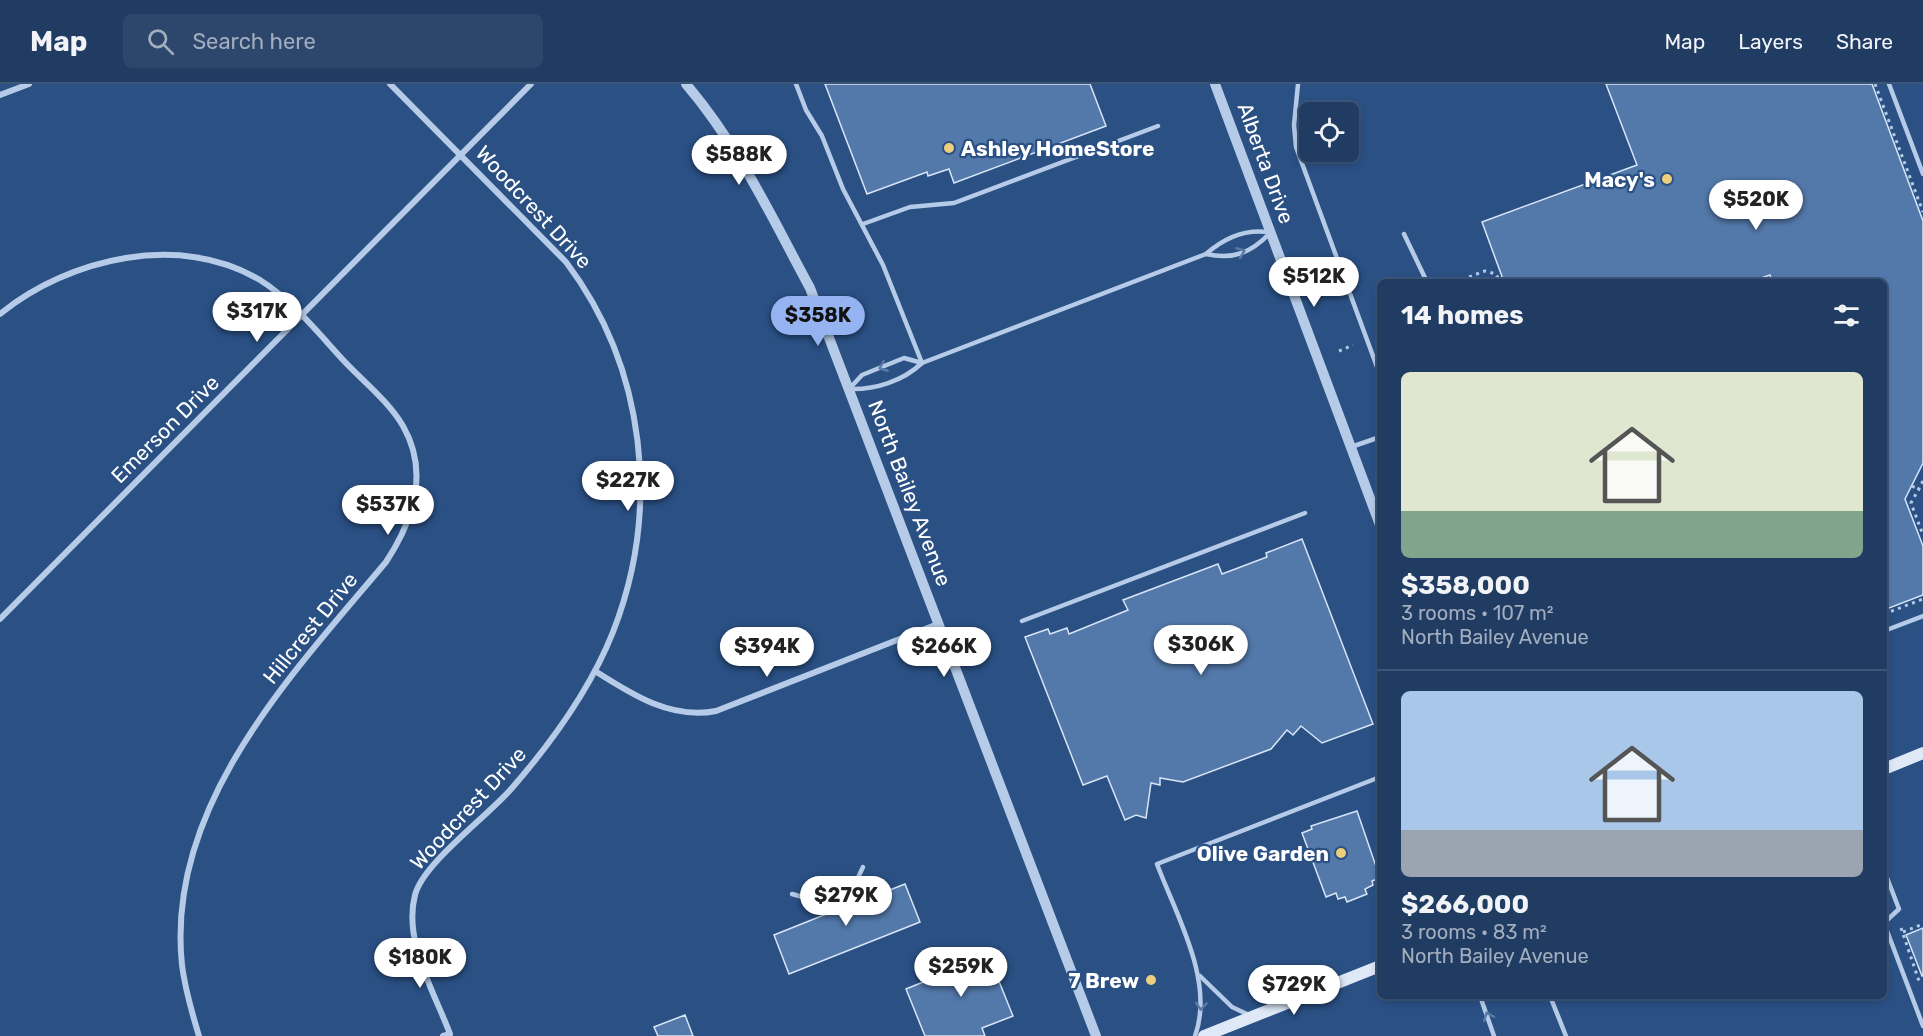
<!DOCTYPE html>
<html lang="en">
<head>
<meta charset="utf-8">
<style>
  :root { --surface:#203c63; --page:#2d476c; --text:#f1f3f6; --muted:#a2adbe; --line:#3d5678; --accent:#95b2f1 }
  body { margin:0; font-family:Rubik,sans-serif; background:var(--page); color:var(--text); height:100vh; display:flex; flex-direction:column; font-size:22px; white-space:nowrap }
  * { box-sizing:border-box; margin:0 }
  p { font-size:20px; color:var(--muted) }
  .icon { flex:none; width:33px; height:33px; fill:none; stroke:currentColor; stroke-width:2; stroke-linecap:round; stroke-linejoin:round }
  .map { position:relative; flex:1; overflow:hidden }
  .details { position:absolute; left:1377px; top:195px; width:510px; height:720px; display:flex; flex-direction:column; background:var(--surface); border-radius:9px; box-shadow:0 3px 9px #0003,0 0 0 2px var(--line) }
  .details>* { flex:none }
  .fabs { position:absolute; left:1299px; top:18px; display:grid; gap:12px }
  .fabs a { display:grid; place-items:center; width:60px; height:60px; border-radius:9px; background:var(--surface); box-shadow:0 3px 9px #0003,0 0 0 2px var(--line); font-size:30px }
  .price { position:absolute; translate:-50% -51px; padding:0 14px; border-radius:21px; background:#fff; color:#222; font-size:20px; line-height:39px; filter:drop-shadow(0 2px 3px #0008) }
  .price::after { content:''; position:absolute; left:50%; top:36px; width:18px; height:14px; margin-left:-9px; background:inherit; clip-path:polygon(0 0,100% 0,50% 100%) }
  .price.selected { background:var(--accent); color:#111 }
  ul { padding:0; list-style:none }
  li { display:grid; align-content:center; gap:12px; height:318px; padding:0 24px }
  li+li { border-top:2px solid var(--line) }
  li span { display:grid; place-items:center; height:186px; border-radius:9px; color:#555 }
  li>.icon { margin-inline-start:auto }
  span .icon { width:108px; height:108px; fill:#fffc; stroke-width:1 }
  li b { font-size:26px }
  h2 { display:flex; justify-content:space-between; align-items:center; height:72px; padding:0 24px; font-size:26px }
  header { display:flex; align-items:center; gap:36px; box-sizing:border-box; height:84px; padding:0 30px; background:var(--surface); border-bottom:2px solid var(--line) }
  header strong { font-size:28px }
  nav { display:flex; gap:33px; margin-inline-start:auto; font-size:21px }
  .search { width:420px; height:54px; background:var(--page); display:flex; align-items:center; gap:15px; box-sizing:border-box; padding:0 21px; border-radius:9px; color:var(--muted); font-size:22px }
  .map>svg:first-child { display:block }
  .building { fill:#5379ab; stroke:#d8e5f6; stroke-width:1.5 }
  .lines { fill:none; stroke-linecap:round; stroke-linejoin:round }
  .path { stroke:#b5cbe7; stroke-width:3; stroke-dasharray:3 4.5; stroke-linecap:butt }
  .service { stroke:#b5cbe7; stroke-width:4.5 }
  .minor { stroke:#b5cbe7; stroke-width:6 }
  .tertiary { stroke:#b5cbe7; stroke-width:10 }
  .secondary { stroke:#dee8f7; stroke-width:12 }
  .oneway { stroke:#5b7ba7 }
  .poi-dot { fill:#edce7d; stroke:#2a5084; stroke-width:2 }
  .labels { text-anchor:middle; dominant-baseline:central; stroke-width:4.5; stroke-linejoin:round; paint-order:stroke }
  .poi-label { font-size:21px; font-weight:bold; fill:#fff; stroke:#2a5084; text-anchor:end }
  .street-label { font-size:21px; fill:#fff; stroke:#2a5084 }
</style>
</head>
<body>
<header>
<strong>Map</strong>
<div class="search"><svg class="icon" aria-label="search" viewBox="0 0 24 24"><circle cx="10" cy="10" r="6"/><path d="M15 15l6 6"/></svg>Search here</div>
<nav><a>Map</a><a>Layers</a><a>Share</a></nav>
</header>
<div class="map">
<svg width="1923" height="952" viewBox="0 0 1923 952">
  <rect width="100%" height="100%" fill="#2a5084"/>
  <g class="building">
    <path d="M 825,0 L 1090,0 L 1106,42 L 954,99 L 949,85 L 928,92 L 927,88 L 867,110 Z"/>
    <path d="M 1606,0 L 1872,0 L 1923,137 L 1923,379 L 1905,415 L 1923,462 L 1923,511 L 1884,526 L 1884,198 L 1772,198 L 1770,191 L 1750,198 L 1504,198 L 1482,138 L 1637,81 Z"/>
    <path d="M 1302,455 L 1373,640 L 1322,659 L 1301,642 L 1293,651 L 1287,646 L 1271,665 L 1183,698 L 1160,694 L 1160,701 L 1151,699 L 1146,734 L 1136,731 L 1125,736 L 1107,692 L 1083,701 L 1025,553 L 1048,545 L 1050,550 L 1067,544 L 1069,550 L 1128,526 L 1123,516 L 1218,480 L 1222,490 L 1267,473 L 1266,469 Z"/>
    <path d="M 1357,727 L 1380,794 L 1372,797 L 1373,801 L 1365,805 L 1367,810 L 1347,818 L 1345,813 L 1338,815 L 1336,809 L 1326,813 L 1302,749 L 1312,745 L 1311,742 Z"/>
    <path d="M 840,800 L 839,808 L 844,810 L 849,822 L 905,800 L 920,838 L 789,890 L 774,851 L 829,829 L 825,818 L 827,812 L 821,808 Z"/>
    <path d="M 1923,844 L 1923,892 L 1922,892 L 1906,851 Z"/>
    <path d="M 986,865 L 1013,932 L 982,944 L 985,952 L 925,952 L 906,905 L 933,894 L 930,887 Z"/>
    <path d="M 685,931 L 693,952 L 658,952 L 654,943 Z"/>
  </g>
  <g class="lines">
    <g class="path">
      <path d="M 1875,0 L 1923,128"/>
      <path d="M 1455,198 L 1485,187 L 1496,190 L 1500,198"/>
      <path d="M 1377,252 L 1380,251"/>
      <path d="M 1339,267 L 1353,261"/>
      <path d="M 1923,397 L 1911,419 L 1923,451"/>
      <path d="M 1912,402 L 1920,406"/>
      <path d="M 1884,530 L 1923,515"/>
      <path d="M 1901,844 L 1919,897"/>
      <path d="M 1903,848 L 1923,840"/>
    </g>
    <g class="service">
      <path d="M 796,0 L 806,26 L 822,52 L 843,105 L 883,181 L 922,279"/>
      <path d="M 1298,0 L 1294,41 L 1296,63 L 1380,291"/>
      <path d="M 1889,0 L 1923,90"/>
      <path d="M 863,140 L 910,123 L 954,119 L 1158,42"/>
      <path d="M 1404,150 L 1427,198"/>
      <path d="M 1206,170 C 1233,176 1251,169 1270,149"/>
      <path d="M 850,304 L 862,291 L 904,274 L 922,279"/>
      <path d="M 849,305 C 875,306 903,297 922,279 L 1206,170 C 1224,154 1244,145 1268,148"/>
      <path d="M 1351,363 L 1380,353"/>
      <path d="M 1022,537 L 1305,429"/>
      <path d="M 1884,547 L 1923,532"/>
      <path d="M 1884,786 L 1899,825 L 1884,839 L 1923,942"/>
      <path d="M 843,806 L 856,798 L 863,783"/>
      <path d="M 792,810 L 806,814 L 823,814"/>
      <path d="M 1200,892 L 1232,923 L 1249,931"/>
      <path d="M 1480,912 L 1494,952"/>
      <path d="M 1550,912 L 1566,952"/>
      <path d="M 1195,952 C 1215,897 1176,831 1157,780 L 1380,693"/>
    </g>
    <g class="minor">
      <path d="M 390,0 L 566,178 C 646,284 661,425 613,548 C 590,606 552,658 512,704 C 488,732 423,779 415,811 C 403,857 434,907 450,950 L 443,952"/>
      <path d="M 0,11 L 29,0"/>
      <path d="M 0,230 C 69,174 180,148 260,196 C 292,216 319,250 345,278 C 364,298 389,318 403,342 C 430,389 413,437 386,478 C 292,590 165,722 182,881 C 185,905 192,929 199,952"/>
      <path d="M 0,535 L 531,0"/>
      <path d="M 595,587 C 631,610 671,636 716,627 L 938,540"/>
    </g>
    <g class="tertiary">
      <path d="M 686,0 C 739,62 772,134 810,204 L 1096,952"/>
      <path d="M 1215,0 L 1380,441"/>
    </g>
    <g class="secondary">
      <path d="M 1884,685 L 1923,669"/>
      <path d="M 1204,952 L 1380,882"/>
    </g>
  </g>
  <defs><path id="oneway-chevron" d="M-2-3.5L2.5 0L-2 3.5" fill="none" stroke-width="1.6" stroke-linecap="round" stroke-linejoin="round" transform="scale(1.5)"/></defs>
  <g class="oneway">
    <use href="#oneway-chevron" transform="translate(1241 168) rotate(-21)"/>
    <use href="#oneway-chevron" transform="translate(883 283) rotate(158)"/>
    <use href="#oneway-chevron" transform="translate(1201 922) rotate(94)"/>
    <use href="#oneway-chevron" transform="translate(1488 932) rotate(-112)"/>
  </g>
  <g class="poi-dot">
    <circle cx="949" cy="64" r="6"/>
    <circle cx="1667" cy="95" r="6"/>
    <circle cx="1341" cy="769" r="6"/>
    <circle cx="1151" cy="896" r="6"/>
  </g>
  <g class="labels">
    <g class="poi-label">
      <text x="961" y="64" text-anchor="start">Ashley HomeStore</text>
      <text x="1655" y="95">Macy's</text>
      <text x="1329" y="769">Olive Garden</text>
      <text x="1139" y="896">7 Brew</text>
    </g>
    <g class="street-label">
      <text transform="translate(1266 79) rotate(70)">Alberta Drive</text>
      <text transform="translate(534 123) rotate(47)">Woodcrest Drive</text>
      <text transform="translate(165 345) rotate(-45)">Emerson Drive</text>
      <text transform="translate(910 409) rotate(69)">North Bailey Avenue</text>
      <text transform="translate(310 544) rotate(-51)">Hillcrest Drive</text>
      <text transform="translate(468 724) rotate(-47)">Woodcrest Drive</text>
    </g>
  </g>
</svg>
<div class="fabs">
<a><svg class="icon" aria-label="locate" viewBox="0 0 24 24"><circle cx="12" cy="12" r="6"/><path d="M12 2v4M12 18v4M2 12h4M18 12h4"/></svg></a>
</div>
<b class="price" style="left:739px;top:102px">$588K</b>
<b class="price" style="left:1756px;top:147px">$520K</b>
<b class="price" style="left:1314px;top:224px">$512K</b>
<b class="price" style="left:257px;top:259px">$317K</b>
<b class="price selected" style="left:818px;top:263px">$358K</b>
<b class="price" style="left:628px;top:428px">$227K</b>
<b class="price" style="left:388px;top:452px">$537K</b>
<b class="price" style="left:1201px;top:592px">$306K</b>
<b class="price" style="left:767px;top:594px">$394K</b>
<b class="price" style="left:944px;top:594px">$266K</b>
<b class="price" style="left:846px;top:843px">$279K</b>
<b class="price" style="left:420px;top:905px">$180K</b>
<b class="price" style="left:961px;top:914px">$259K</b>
<b class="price" style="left:1294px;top:932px">$729K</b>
<section class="details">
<h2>14 homes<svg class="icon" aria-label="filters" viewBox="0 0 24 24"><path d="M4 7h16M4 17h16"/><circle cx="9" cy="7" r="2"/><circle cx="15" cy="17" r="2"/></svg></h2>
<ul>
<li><span style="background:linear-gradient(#dfe7d0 75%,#7fa58c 0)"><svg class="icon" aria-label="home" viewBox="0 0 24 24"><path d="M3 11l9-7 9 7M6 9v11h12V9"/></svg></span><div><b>$358,000</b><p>3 rooms · 107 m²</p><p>North Bailey Avenue</p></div></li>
<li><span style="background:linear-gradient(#a9c7e8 75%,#9aa5b1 0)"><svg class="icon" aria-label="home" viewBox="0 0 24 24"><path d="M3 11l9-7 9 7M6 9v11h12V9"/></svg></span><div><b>$266,000</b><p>3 rooms · 83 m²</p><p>North Bailey Avenue</p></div></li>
</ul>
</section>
</div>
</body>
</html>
